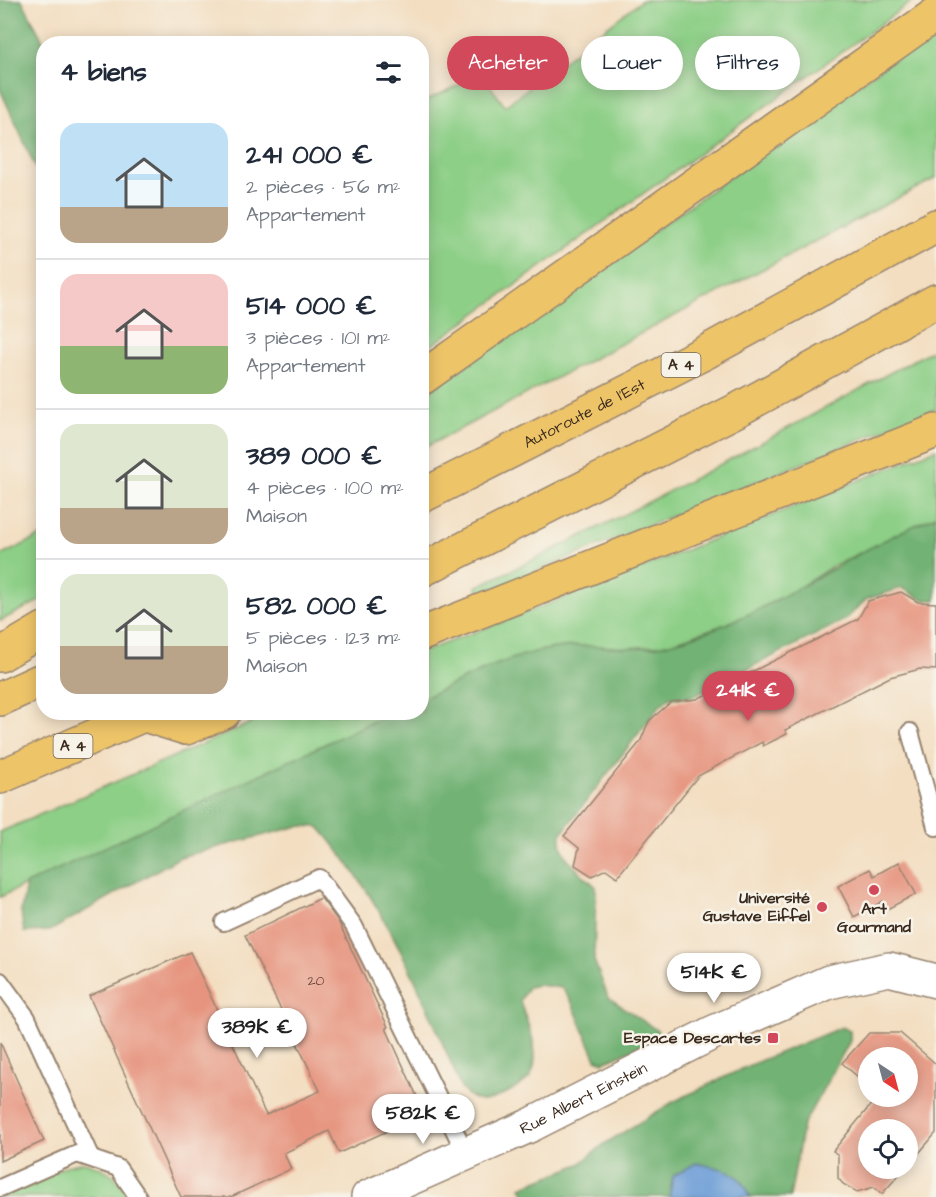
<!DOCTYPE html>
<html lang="fr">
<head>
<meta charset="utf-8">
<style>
  :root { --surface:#fff; --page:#f6f6f7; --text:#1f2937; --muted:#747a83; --line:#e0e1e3; --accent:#d1495b }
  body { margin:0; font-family:"Architects Daughter",sans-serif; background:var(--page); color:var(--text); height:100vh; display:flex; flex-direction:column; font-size:22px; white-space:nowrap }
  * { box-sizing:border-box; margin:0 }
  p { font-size:20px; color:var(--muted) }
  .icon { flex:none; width:33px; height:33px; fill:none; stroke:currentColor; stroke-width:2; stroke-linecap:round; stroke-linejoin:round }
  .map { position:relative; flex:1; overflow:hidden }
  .panel { position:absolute; left:36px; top:36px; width:393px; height:684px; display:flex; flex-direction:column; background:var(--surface); border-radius:24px; box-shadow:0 3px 15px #0003 }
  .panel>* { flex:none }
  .top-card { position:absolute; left:447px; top:36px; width:399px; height:54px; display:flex; gap:12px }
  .needle { width:39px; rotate:144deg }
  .buttons { position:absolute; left:858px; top:1047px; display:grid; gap:12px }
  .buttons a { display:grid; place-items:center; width:60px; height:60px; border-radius:50%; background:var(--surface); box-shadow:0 3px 15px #0003; font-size:30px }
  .price { position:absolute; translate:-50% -51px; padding:0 14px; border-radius:21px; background:#fff; color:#222; font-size:20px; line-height:39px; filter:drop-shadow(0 2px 3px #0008) }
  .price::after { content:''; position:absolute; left:50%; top:36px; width:18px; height:14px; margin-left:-9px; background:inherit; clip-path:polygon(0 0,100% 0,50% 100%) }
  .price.selected { background:var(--accent); color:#fff }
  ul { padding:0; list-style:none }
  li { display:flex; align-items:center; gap:18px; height:150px; padding:0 24px }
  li+li { border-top:2px solid var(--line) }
  li span { display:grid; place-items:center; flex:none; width:168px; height:120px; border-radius:18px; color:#555 }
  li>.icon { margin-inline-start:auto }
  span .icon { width:72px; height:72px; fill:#fffc; stroke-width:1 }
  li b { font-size:26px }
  h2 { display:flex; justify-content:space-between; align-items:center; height:72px; padding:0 24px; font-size:26px }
  .tag { padding:0 21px; border-radius:27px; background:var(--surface); box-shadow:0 3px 15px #0003; font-size:21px; line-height:54px }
  .tag.selected { background:var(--accent); color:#fff }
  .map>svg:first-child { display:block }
  .green { fill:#8dcf87; stroke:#647c52; stroke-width:1.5 }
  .forest { fill:#72b274; stroke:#566e49; stroke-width:1.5 }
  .water { fill:#6d9ed7; stroke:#54647a; stroke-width:1.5 }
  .building { fill:#e6947f }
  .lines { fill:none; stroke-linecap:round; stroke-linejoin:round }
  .service-casing { stroke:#978470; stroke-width:20 }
  .minor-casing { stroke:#978470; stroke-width:36 }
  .motorway-casing { stroke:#978470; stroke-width:36 }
  .service { stroke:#fff; stroke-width:16 }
  .minor { stroke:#fff; stroke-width:33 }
  .motorway { stroke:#eec469; stroke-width:33 }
  .poi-dot { fill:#d1495b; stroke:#f7f3e8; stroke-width:2 }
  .labels { text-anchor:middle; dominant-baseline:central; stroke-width:5; stroke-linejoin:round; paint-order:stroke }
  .number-label { font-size:14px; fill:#664436 }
  .shield { fill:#f7f3e8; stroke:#73665b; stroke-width:1.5 }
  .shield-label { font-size:15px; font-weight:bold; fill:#3b2a1e }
  .street-label { font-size:16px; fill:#3b2a1e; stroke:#f7f3e8 }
  .poi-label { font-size:16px; font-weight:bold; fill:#3b2a1e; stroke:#f7f3e8; text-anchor:end }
</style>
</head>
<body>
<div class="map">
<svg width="936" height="1197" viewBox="0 0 936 1197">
  <rect width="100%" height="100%" fill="#f7f3e8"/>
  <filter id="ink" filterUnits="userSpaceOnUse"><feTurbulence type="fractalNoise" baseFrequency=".0167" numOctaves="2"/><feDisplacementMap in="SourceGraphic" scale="12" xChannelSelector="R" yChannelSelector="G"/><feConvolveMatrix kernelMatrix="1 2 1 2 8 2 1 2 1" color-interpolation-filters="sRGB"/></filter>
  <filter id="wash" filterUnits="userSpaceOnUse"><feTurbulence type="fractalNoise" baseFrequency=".008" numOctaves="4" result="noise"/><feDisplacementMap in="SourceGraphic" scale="24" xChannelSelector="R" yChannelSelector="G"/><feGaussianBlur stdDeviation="1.35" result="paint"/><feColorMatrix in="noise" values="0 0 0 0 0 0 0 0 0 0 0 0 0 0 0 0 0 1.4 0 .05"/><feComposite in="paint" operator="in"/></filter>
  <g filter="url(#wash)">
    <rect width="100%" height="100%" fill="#f3dec1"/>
    <g class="green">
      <path d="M 642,0 L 914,0 L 422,352 L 422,102 L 482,75 L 505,106 Z"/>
      <path d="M 936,29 L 936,178 L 422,449 L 422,397 Z"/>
      <path d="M 936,348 L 936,409 L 480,594 L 476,587 C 633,514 784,430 936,348 Z"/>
      <path d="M 936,449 L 936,516 L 833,566 L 773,604 L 726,624 L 665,645 L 618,649 L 576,646 L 422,699 L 422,652 L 614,579 Z"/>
      <path d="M 43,535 L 43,599 L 0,621 L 0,556 Z"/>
      <path d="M 274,713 L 391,713 L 0,897 L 0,832 Z"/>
      <path d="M 84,1162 C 110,1170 116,1175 131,1197 L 0,1197 L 66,1166 Z"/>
    </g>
    <g class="forest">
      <path d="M 0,0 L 22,0 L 44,43 L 43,184 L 0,89 Z"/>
      <path d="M 936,516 L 936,600 L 924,600 L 902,588 L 867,599 L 845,620 L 692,697 L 669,698 L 659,707 L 561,834 C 558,858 581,872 596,887 L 594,960 L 608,997 L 658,1031 L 656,1039 L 604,1062 L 596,1059 L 572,1003 L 562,988 L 539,985 L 528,987 L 520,1001 C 527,1023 542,1052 531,1075 C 526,1085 492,1102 481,1101 C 473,1100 466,1094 461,1088 C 424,996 385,902 319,827 L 299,826 L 180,857 L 50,931 L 24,932 L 21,912 L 26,884 L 391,713 L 422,712 L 422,699 C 470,676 521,648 575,646 C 606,644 635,652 666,644 C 764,621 843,554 936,516 Z"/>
      <path d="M 842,1027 L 850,1031 L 850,1041 L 803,1125 L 790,1197 L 526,1197 L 521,1187 L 580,1164 L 604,1144 L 673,1102 L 750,1065 Z"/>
    </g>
    <path class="water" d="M 696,1163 C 722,1169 741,1169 750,1197 L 669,1197 L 673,1176 Z"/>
    <g id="blocks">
      <g class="building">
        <path d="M 901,592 L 918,602 L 936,603 L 936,670 L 920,669 L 890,677 L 785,730 L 787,734 L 763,746 L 762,742 L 698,776 L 617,877 L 606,869 L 592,876 L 575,865 L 579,848 L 564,836 L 640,742 L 649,721 L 671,702 L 697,699 L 858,619 L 868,601 Z"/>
        <path d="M 899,862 L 916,894 L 887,909 L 883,901 L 854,917 L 838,886 L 870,869 L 874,876 Z"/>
        <path d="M 321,898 L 338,921 L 388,1027 L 386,1028 L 425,1114 L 339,1153 L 329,1131 L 284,1153 L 291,1169 L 231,1197 L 181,1197 L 89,996 L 190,952 L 266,1115 L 320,1091 L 245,935 Z"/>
        <path d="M 869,1033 L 900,1033 L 936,1064 L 936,1133 L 908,1166 L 908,1130 L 868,1130 L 868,1168 L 905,1168 L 882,1194 L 874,1187 L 857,1192 L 843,1184 L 838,1178 L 838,1155 L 833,1151 L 878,1096 L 908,1096 L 908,1058 L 868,1058 L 868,1086 L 842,1063 Z"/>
        <path d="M 0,1042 L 44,1141 L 0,1161 Z"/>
      </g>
    </g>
  </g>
  <g filter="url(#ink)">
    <use href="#blocks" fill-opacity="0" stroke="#978470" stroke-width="1.5"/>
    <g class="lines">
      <defs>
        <g id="service">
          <path d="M 910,732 L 936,827"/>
          <path d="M 224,922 L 319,878 L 354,926 L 466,1154"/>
          <path d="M 0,981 L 27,1018 L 90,1156"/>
          <path d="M 0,1188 L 77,1154 L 118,1168 L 138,1197"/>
        </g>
        <g id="minor">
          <path id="s1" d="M 368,1197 L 531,1125 L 712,1033 L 829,982 L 889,969 L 936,981"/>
        </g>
        <g id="motorway">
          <path d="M 422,378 L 936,14"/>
          <path id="s2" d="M 422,496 L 706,352 L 936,226"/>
          <path d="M 422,570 L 741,408 L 936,301"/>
          <path d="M 422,634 L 936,431"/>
          <path d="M 0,655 L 44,629"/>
          <path d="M 0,699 L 44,679"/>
          <path d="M 145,715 L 186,728 L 224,712"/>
          <path d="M 0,777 L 150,712"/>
        </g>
      </defs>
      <use href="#service" class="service-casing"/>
      <use href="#minor" class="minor-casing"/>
      <use href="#motorway" class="motorway-casing"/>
      <use href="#service" class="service"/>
      <use href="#minor" class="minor"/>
      <use href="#motorway" class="motorway"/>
    </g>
  </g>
  <g class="poi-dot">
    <circle cx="874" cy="890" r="6"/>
    <circle cx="822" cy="907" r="6"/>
    <rect x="767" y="1032" width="12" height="12" rx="3"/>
  </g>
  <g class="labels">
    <g class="number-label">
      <text x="316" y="981">20</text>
    </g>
    <g class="shield">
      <rect x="661.5" y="353" width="39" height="24" rx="4.5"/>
      <rect x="53.5" y="734" width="39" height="24" rx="4.5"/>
    </g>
    <g class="shield-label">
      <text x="681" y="365">A 4</text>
      <text x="73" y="746">A 4</text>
    </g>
    <g class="street-label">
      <text stroke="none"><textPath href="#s2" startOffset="182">Autoroute de l’Est</textPath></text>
      <text stroke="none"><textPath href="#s1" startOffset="237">Rue Albert Einstein</textPath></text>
    </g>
    <g class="poi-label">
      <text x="810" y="898">Université<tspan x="810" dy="18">Gustave Eiffel</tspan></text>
      <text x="874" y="909" text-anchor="middle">Art<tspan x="874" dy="18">Gourmand</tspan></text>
      <text x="761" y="1038">Espace Descartes</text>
    </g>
  </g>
</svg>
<div class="buttons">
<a><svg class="needle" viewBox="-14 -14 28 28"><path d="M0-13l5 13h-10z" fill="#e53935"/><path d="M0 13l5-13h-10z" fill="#747a83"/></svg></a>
<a><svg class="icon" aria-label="locate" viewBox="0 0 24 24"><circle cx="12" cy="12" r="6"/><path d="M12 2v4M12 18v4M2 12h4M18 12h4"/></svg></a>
</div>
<b class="price selected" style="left:748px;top:722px">241K €</b>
<b class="price" style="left:714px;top:1004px">514K €</b>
<b class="price" style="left:257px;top:1059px">389K €</b>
<b class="price" style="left:423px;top:1145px">582K €</b>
<div class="top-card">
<a class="tag selected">Acheter</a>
<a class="tag">Louer</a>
<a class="tag">Filtres</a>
</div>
<section class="panel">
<h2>4 biens<svg class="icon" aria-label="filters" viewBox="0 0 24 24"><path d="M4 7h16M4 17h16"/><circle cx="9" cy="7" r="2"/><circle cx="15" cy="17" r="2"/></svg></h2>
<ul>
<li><span style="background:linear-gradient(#bfe0f5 70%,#b9a48a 0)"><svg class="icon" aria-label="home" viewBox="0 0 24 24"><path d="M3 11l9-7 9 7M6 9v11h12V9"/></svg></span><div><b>241 000 €</b><p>2 pièces · 56 m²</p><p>Appartement</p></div></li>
<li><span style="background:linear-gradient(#f6c9c9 60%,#8fb573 0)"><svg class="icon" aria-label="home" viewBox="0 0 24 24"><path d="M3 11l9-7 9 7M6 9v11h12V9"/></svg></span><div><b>514 000 €</b><p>3 pièces · 101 m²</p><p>Appartement</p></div></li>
<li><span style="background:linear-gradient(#dfe7d0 70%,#b9a48a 0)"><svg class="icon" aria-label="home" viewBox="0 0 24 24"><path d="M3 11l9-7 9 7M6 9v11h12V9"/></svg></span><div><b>389 000 €</b><p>4 pièces · 100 m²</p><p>Maison</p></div></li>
<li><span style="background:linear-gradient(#dfe7d0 60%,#b9a48a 0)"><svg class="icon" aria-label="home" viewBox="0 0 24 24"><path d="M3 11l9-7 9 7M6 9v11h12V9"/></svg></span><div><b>582 000 €</b><p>5 pièces · 123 m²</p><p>Maison</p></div></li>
</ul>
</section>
</div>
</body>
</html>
